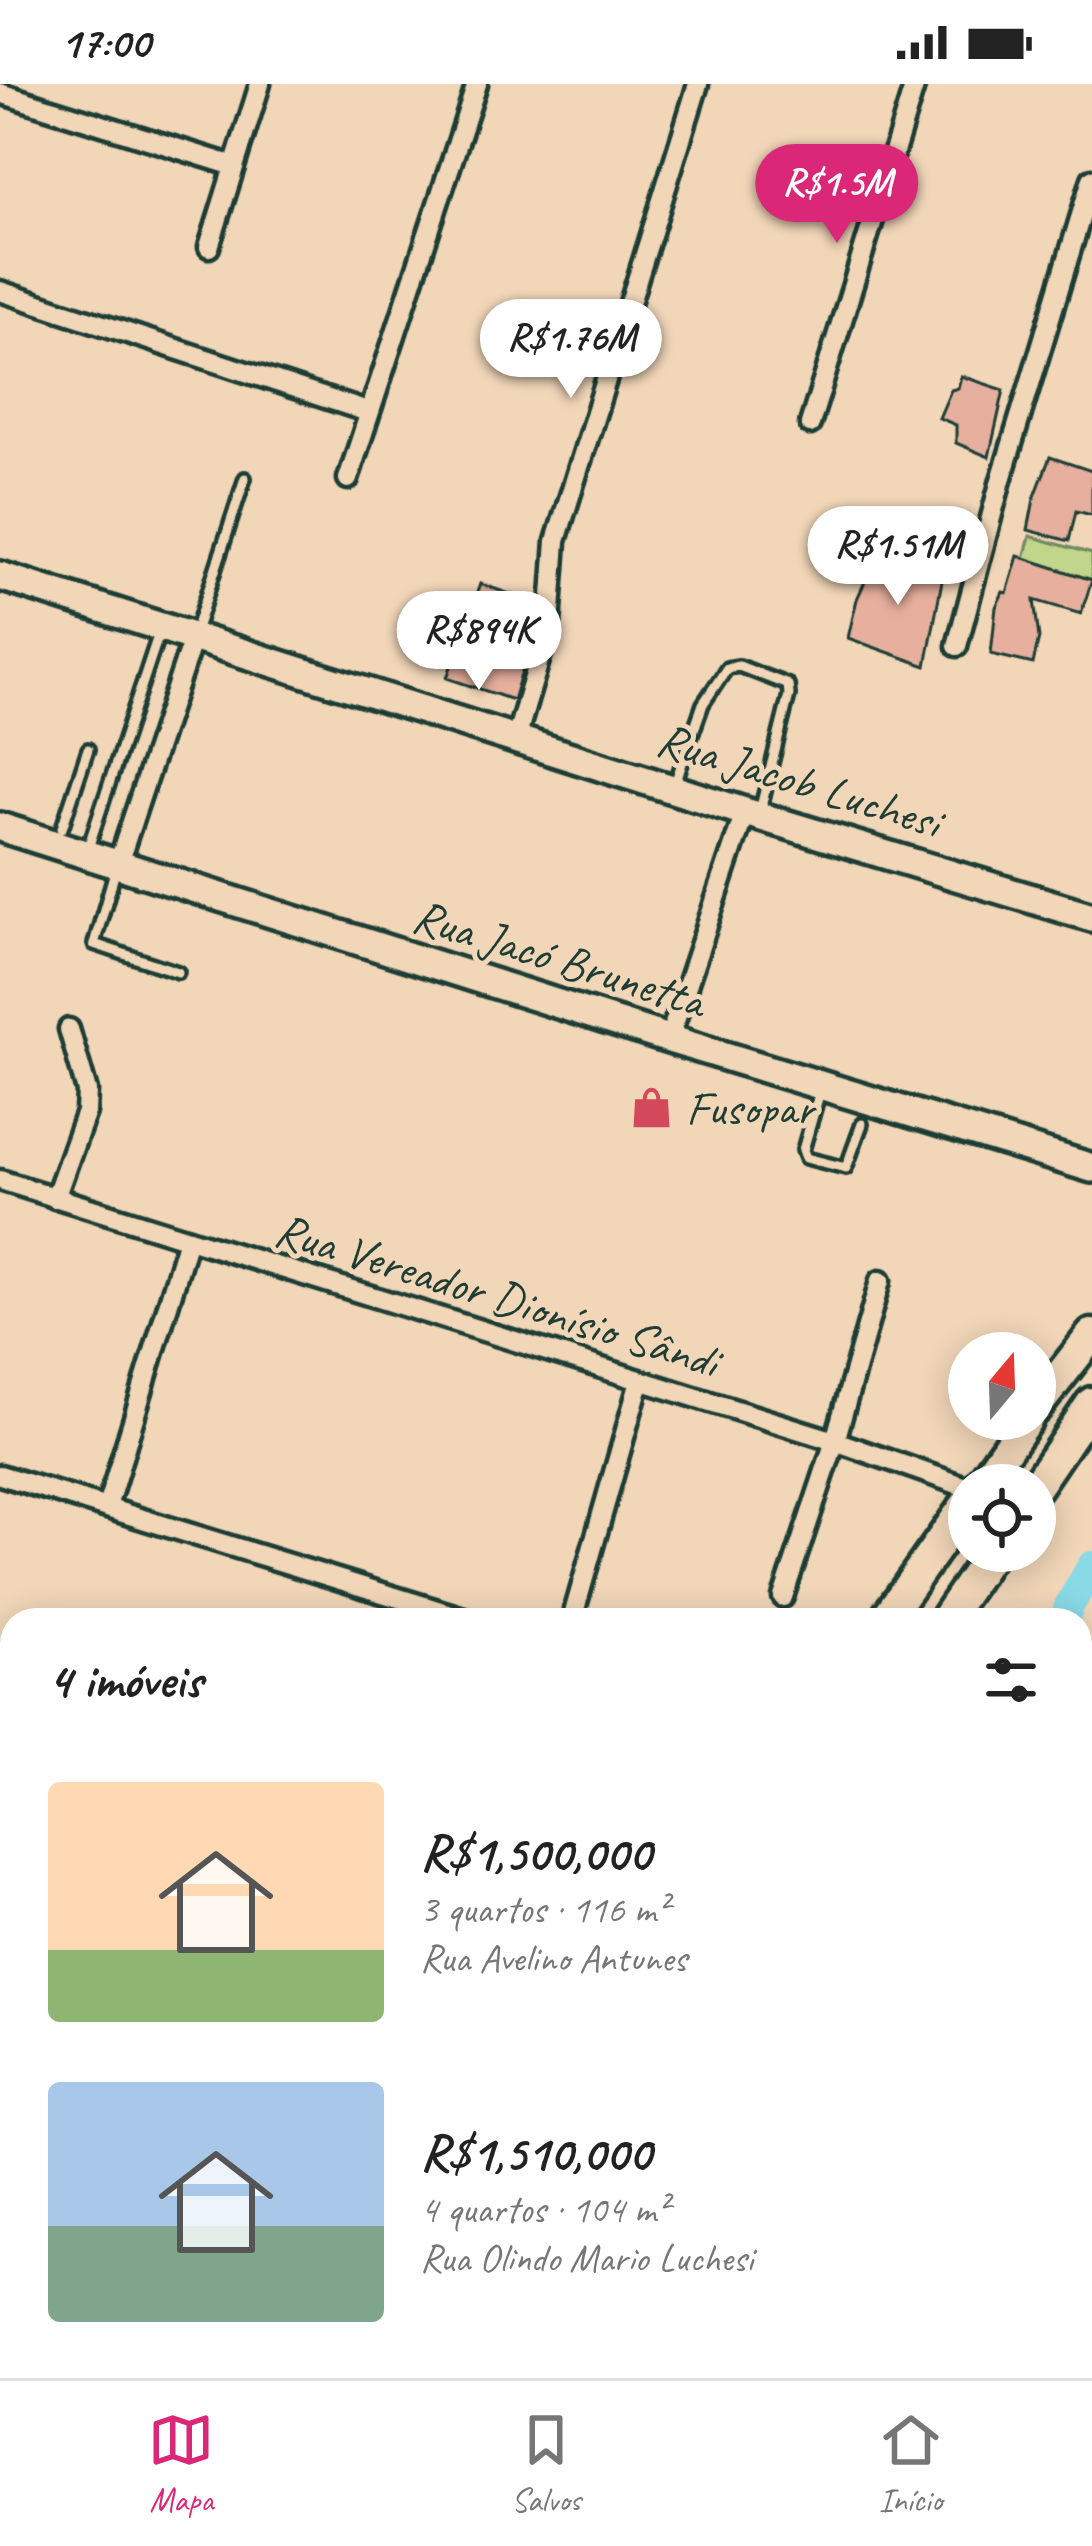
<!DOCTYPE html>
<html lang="pt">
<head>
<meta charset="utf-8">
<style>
  :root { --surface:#fff; --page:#f6f6f6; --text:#222; --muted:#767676; --line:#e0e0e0; --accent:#db2777 }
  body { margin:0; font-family:Caveat,sans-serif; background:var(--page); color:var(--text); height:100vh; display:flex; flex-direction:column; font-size:45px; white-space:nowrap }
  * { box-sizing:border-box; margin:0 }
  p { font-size:39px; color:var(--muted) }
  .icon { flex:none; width:66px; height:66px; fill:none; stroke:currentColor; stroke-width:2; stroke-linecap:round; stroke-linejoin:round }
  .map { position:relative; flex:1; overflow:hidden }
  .panel { position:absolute; left:0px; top:1524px; width:1092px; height:771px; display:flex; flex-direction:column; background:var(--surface); border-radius:36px 36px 0 0; box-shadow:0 6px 30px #0003 }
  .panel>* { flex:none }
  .needle { width:78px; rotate:19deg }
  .tools { position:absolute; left:948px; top:1248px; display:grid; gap:24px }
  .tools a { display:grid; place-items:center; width:108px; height:108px; border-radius:50%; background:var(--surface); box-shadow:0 6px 30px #0003; font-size:60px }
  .price { position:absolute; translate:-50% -102px; padding:0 27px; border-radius:42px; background:#fff; color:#222; font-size:39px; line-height:78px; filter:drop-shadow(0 3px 6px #0008) }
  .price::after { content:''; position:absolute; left:50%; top:72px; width:36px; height:27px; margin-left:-18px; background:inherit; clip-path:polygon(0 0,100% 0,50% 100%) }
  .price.current { background:var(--accent); color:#fff }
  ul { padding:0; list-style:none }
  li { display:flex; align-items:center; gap:36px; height:300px; padding:0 48px }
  li span { display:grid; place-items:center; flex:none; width:336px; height:240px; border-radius:12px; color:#555 }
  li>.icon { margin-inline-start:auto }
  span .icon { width:144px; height:144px; fill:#fffc; stroke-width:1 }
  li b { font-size:51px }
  h2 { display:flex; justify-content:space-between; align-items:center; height:144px; padding:0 48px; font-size:51px }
  .status { display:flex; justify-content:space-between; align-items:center; height:84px; padding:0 60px; background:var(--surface); direction:ltr }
  .status svg { height:33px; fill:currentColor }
  .dock { display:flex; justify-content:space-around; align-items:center; height:168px; border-top:3px solid var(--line); background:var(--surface); font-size:33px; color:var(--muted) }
  .dock a { display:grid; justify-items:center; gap:6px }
  .dock .current { color:var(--accent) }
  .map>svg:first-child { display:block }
  .green { fill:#c2d68b; stroke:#708a60; stroke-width:3 }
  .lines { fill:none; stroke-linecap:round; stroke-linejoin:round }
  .river { stroke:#89d9e7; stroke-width:30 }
  .building { fill:#e6af9e; stroke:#1f3d34; stroke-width:3 }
  .lane-casing { stroke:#1f3d34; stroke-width:18 }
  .street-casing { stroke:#1f3d34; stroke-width:27 }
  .secondary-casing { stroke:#1f3d34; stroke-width:36 }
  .primary-casing { stroke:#1f3d34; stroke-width:39 }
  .lane { stroke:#f1d6b8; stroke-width:9 }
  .street { stroke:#f1d6b8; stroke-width:18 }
  .secondary { stroke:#f1d6b8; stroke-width:27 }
  .primary { stroke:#f1d6b8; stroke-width:30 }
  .labels { text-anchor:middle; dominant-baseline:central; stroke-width:10; stroke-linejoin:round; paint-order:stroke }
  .street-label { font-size:48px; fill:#1f3d34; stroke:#f1d6b8 }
  .poi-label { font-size:48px; fill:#1f3d34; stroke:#f1d6b8; text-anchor:start }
</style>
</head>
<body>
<div class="status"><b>17:00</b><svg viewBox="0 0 49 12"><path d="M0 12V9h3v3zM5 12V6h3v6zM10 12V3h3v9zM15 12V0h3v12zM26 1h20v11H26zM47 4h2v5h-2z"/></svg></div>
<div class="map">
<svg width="1092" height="2294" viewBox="0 0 1092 2294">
  <rect width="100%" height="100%" fill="#f1d6b8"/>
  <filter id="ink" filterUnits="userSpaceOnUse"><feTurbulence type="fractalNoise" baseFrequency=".00833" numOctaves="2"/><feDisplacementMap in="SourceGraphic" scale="24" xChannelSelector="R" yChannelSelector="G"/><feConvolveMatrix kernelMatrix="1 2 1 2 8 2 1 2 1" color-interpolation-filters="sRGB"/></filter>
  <g filter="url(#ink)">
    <g class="green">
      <path d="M 1030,452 L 1092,470 L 1092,496 L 1024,474 Z"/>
      <path d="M 112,2283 L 405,2283 L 388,2294 L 109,2294 Z"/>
    </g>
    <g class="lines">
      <g class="river">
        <path d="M 1065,1536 L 1069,1522 L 1092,1482"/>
        <path d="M 1080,1773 L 1092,1813"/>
        <path d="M 1080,1958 L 1092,1940"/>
        <path d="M 409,2294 L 426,2283"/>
      </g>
    </g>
    <g class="building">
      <path d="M 961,292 L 1004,306 L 989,373 L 956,359 L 956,341 L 939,334 L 951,306 L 958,304 Z"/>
      <path d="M 1050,373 L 1092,387 L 1092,431 L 1076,427 L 1069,457 L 1028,446 L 1034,415 Z"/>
      <path d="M 879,467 L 944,486 L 926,582 L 848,554 L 857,515 Z"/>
      <path d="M 1018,472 L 1092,496 L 1081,530 L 1034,516 L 1039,554 L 1033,580 L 991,570 L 996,523 L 1003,508 L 1007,509 Z"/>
      <path d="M 480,500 L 538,519 L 537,538 L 513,616 L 447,594 Z"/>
    </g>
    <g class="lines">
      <defs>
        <g id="lane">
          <path d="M 195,548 L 245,394"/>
          <path d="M 674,702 L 703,620 L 727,584 L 739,582 L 788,601 L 789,611 L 760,727"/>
          <path d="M 62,744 L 88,665"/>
          <path d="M 88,764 L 160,546"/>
          <path d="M 116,784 L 94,860 L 178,888"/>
          <path d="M 820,1007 L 803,1066 L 806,1074 L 846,1084 L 862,1040"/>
          <path d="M 833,2294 L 847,2283"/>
        </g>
        <g id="street">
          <path d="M 0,9 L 234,82"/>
          <path d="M 209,163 L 260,0"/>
          <path d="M 0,207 L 368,328"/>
          <path d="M 810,340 L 915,0"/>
          <path d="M 348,395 L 477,0"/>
          <path d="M 957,562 L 1001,396 L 1092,95"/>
          <path d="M 516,654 L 550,540 L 556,457 L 698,0"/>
          <path d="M 117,783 L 194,551"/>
          <path d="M 669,955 L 745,728"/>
          <path d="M 0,1096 L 835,1357 L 969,1404"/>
          <path d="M 55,1114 L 86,1028 L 87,1007 L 69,945"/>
          <path d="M 0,1391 L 470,1536"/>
          <path d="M 107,1423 L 188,1155"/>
          <path d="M 783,1513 L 835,1357 L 880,1197"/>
          <path d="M 572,1536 L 640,1297"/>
          <path d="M 0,1585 L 12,1589"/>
          <path d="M 0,1911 L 12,1918"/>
          <path d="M 0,2037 L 12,2041"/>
          <path d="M 1080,2144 L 1092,2152"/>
          <path d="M 0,2245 L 12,2248"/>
        </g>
        <g id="secondary">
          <path d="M 0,492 L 745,728 L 1092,833"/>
          <path d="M 0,743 L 669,955 L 1092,1084"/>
        </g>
        <g id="primary">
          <path d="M 1035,1324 L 1092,1251"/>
          <path d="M 981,1401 L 1027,1335"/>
          <path d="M 1035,1403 L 1092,1319"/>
          <path d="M 885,1536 L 969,1417"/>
          <path d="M 945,1536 L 992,1467"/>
          <path d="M 511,2294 L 515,2283"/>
          <path d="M 544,2294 L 548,2283"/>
        </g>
      </defs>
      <use href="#lane" class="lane-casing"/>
      <use href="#street" class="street-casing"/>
      <use href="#secondary" class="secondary-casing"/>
      <use href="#primary" class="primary-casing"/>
      <use href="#lane" class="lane"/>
      <use href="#street" class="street"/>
      <use href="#secondary" class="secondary"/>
      <use href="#primary" class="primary"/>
    </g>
  </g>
  <defs>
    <symbol id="shop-bare" viewBox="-9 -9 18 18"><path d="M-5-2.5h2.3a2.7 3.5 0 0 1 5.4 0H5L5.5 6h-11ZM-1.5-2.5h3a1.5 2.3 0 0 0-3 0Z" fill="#d1495b" stroke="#f1d6b8" stroke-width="2.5" paint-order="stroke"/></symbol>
  </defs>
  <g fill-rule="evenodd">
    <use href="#shop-bare" x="622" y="994" width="59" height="59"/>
  </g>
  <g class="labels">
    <g class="street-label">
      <text transform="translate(799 696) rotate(17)">Rua Jacob Luchesi</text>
      <text transform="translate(559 874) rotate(17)">Rua Jacó Brunetta</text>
      <text transform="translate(497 1211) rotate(17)">Rua Vereador Dionísio Sândi</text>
    </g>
    <g class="poi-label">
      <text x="686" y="1024">Fusopar</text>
    </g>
  </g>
</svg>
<div class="tools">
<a><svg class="needle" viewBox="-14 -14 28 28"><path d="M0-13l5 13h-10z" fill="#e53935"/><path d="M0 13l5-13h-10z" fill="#767676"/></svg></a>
<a><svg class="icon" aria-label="locate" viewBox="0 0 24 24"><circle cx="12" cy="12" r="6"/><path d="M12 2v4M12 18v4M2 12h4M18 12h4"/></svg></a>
</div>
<b class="price current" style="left:837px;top:162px">R$1.5M</b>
<b class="price" style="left:571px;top:317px">R$1.76M</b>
<b class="price" style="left:898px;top:524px">R$1.51M</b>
<b class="price" style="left:479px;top:609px">R$894K</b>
<section class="panel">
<h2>4 imóveis<svg class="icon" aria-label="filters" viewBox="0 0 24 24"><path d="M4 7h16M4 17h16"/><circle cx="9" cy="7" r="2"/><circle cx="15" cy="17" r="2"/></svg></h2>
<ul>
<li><span style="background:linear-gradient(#ffd9b3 70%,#8fb573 0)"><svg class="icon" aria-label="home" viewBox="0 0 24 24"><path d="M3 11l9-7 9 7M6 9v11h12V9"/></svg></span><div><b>R$1,500,000</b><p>3 quartos · 116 m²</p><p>Rua Avelino Antunes</p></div></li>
<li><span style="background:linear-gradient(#a9c7e8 60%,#7fa58c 0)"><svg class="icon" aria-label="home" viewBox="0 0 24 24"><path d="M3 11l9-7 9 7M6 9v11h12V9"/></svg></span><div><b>R$1,510,000</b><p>4 quartos · 104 m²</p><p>Rua Olindo Mario Luchesi</p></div></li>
</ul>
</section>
</div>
<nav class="dock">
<a class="current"><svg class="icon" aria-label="map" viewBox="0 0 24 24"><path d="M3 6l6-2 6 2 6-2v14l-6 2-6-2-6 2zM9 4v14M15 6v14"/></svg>Mapa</a>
<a><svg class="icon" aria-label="saved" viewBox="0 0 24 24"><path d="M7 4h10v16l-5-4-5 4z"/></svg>Salvos</a>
<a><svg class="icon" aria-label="home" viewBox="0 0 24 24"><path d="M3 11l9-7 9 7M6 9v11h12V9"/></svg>Início</a>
</nav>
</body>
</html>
